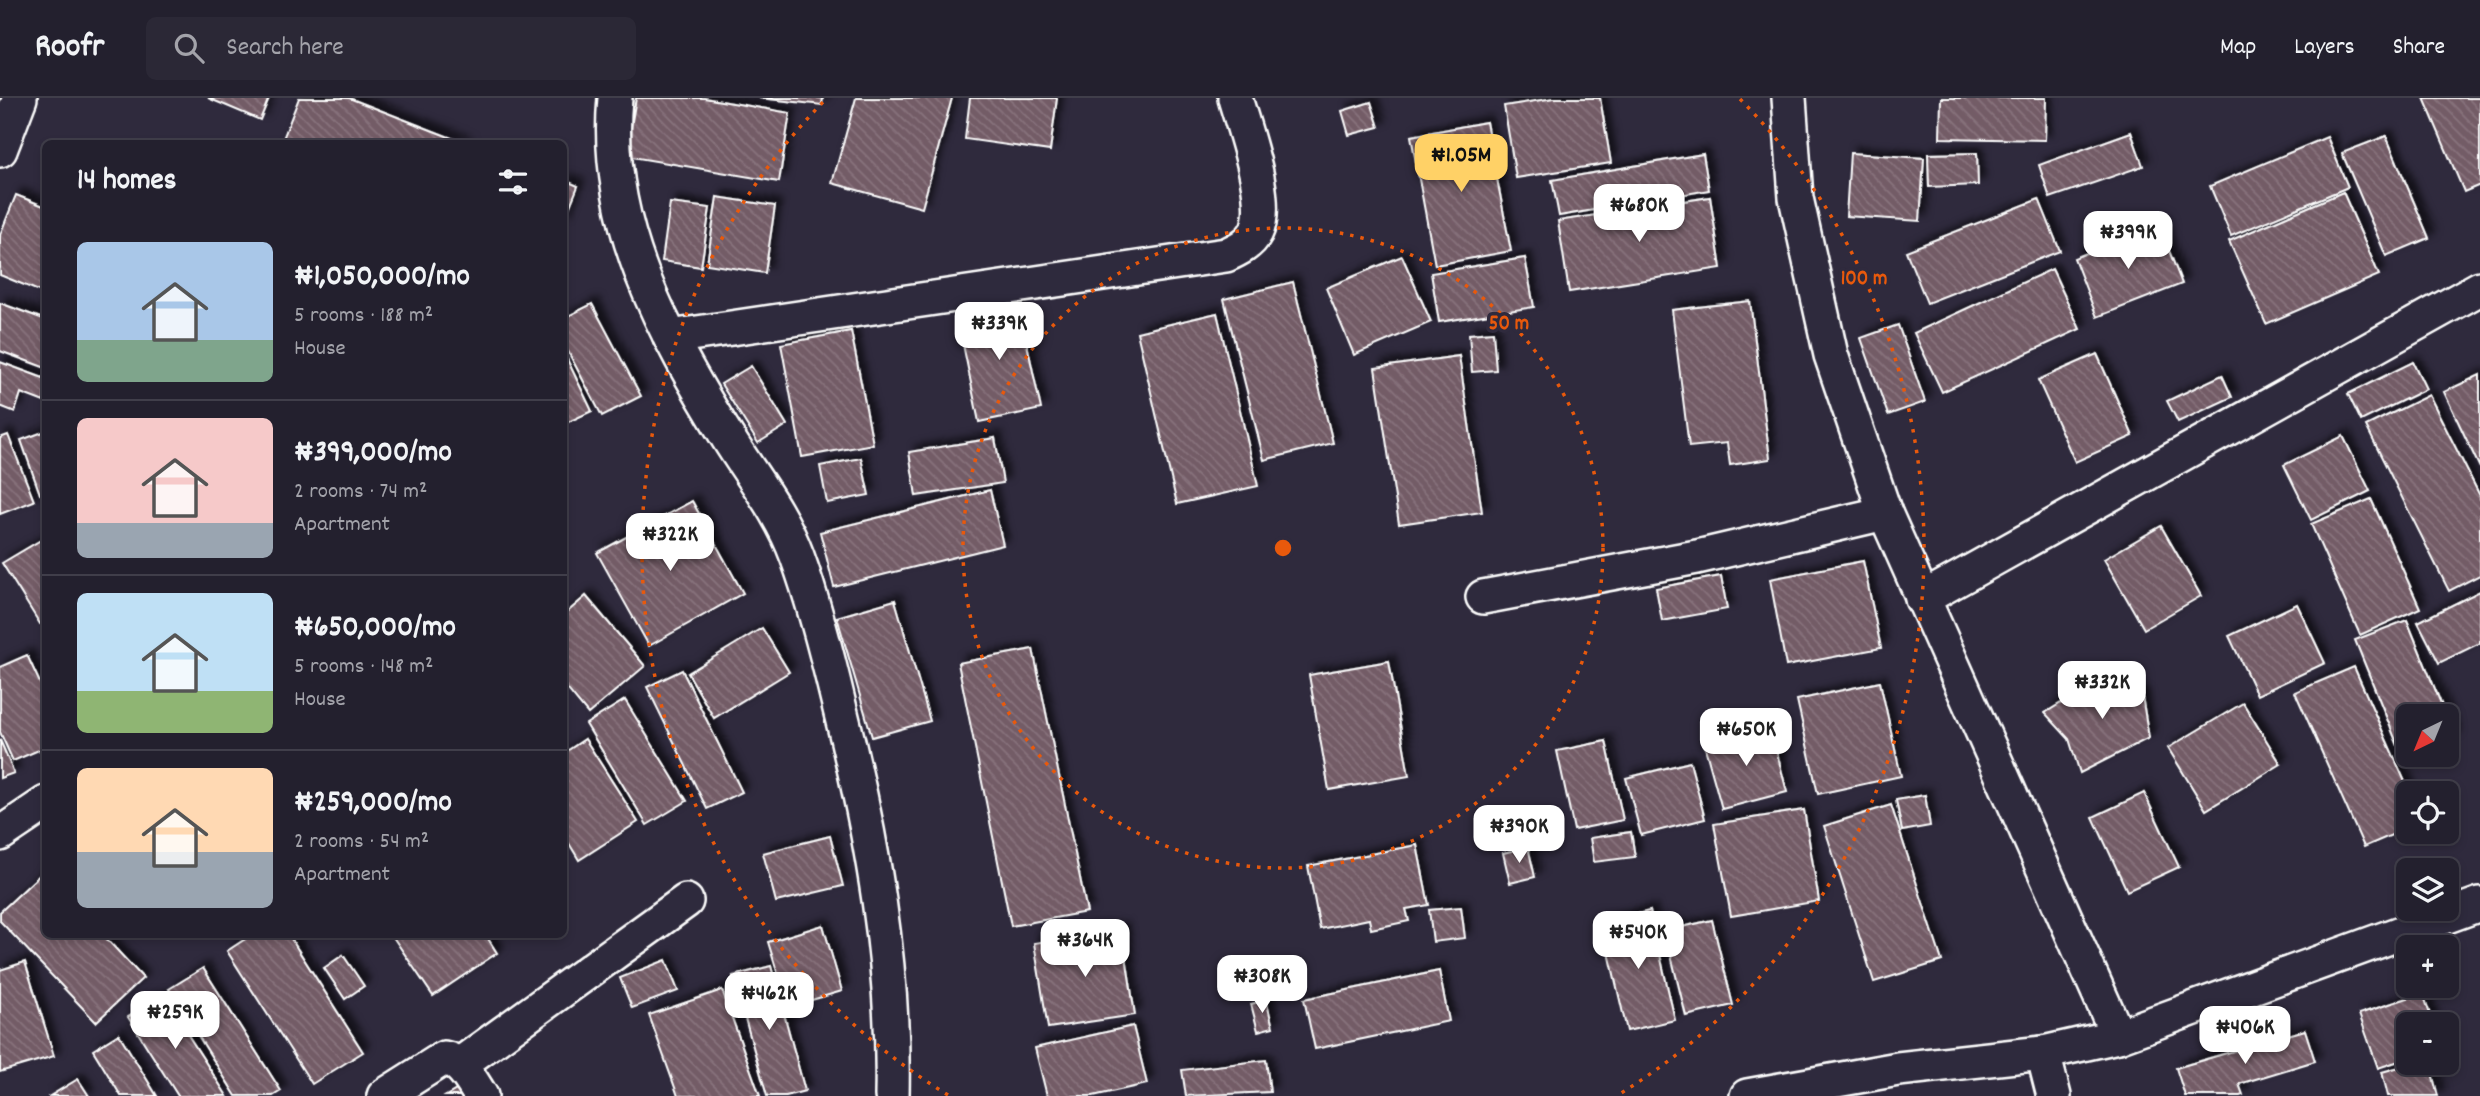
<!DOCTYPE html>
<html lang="en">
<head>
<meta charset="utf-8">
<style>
  :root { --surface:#23202e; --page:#2b2836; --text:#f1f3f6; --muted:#a3a3aa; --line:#403e4a; --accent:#ffd166 }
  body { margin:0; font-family:Dekko,sans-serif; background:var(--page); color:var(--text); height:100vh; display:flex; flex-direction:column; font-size:26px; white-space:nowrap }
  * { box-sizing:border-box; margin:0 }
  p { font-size:23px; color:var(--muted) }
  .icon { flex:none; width:38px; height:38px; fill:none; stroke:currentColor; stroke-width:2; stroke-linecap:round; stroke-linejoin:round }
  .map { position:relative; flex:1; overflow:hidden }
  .details { position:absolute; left:42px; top:42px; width:525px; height:798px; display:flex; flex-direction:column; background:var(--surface); border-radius:10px; box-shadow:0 4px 10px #0003,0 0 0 2px var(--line) }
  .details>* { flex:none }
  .needle { width:46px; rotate:223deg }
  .fabs { position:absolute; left:2396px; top:606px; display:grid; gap:14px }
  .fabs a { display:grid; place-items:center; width:63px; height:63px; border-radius:10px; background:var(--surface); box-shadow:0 4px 10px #0003,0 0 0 2px var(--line); font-size:35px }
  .price { position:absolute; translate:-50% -60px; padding:0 16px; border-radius:14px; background:#fff; color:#222; font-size:23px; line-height:46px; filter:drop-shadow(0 2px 4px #0008) }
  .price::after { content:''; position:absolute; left:50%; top:42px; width:21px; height:16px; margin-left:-10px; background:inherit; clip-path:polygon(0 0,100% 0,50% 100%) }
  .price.current { background:var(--accent); color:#111 }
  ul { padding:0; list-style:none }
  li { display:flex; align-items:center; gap:21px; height:175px; padding:0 35px }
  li+li { border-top:2px solid var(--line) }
  li span { display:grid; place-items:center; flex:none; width:196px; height:140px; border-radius:10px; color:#555 }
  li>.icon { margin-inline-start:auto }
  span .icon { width:84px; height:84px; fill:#fffc; stroke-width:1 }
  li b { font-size:30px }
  h2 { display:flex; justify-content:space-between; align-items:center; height:84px; padding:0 35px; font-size:30px }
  header { display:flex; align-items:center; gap:42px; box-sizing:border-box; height:98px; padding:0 35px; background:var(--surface); border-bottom:2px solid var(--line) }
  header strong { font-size:33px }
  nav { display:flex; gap:38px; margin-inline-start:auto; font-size:24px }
  .search { width:490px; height:63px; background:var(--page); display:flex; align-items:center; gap:18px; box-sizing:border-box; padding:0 24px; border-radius:10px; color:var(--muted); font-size:26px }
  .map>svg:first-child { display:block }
  .building { fill:url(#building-back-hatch); stroke:#fff; stroke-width:2; filter:url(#shadow) }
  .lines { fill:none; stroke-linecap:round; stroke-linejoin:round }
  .street-casing { stroke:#fff; stroke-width:38 }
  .street { stroke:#2f2a3d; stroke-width:33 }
  .ring { fill:none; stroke:#e8590c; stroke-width:3.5; stroke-dasharray:3.5 7 }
  .centre { fill:#e8590c; stroke:#2f2a3d; stroke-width:3.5 }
  .ring-label { font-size:21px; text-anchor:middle; font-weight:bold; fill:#e8590c; stroke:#2f2a3d; stroke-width:7; stroke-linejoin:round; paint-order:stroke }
</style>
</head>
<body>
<header>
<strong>Roofr</strong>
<div class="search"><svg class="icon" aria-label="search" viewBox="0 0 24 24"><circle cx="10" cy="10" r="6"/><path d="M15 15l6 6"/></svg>Search here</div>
<nav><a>Map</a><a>Layers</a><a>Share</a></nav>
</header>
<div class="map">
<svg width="2480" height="998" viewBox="0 0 2480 998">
  <defs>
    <pattern id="building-back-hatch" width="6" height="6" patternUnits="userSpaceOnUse" patternTransform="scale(1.75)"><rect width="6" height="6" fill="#735b66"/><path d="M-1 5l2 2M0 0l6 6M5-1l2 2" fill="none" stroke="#88747d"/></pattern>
    <filter id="shadow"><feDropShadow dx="6" dy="-6" stdDeviation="3.5" flood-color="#0009"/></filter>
  </defs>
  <rect width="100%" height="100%" fill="#2f2a3d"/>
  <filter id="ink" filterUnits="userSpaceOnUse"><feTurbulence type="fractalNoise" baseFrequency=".0143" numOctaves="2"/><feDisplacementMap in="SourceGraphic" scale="14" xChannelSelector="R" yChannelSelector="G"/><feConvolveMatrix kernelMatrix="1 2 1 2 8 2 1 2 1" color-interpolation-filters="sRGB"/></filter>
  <g filter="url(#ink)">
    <g class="building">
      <path d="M 208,0 L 269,0 L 260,22 Z"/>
      <path d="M 299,0 L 349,0 L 467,46 L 281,46 Z"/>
      <path d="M 636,0 L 704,0 L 790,15 L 779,84 L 626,58 Z"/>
      <path d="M 759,0 L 823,0 L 822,7 Z"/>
      <path d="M 856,0 L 952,0 L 922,110 L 832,85 Z"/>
      <path d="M 970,0 L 1057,0 L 1050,53 L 965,41 Z"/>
      <path d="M 1554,0 L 1600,0 L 1611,65 L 1516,80 L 1504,8 Z"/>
      <path d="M 1941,0 L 2046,0 L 2045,42 L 1940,40 Z"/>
      <path d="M 2424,0 L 2480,0 L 2480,87 L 2464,94 Z"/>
      <path d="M 1371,4 L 1379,29 L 1349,37 L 1342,13 Z"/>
      <path d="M 1486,24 L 1511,153 L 1435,167 L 1411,38 Z"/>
      <path d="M 2131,34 L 2143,68 L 2050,100 L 2039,67 Z"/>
      <path d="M 2386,38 L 2429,140 L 2386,158 L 2342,55 Z"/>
      <path d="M 2327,39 L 2348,89 L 2231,138 L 2210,88 Z"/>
      <path d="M 1850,55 L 1924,60 L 1920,123 L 1846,118 Z"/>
      <path d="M 1977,55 L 1978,87 L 1929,89 L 1928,56 Z"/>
      <path d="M 1703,56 L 1709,92 L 1559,118 L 1552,82 Z"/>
      <path d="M 564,82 L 578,88 L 564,123 Z"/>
      <path d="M 2343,94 L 2379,177 L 2266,226 L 2229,143 Z"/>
      <path d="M 16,97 L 46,109 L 46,196 L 0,177 L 0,137 Z"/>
      <path d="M 717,99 L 775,108 L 765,175 L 707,166 Z"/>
      <path d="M 1710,99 L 1721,170 L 1569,194 L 1558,123 Z"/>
      <path d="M 2039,101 L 2060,153 L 1927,205 L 1906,153 Z"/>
      <path d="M 670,105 L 710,110 L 701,169 L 662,163 Z"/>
      <path d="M 2159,127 L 2182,186 L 2097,219 L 2074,160 Z"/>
      <path d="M 1402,158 L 1431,224 L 1354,257 L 1326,190 Z"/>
      <path d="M 1525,160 L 1534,209 L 1439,224 L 1431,175 Z"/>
      <path d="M 2052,171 L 2080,231 L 1942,294 L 1914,235 Z"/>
      <path d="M 1293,184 L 1333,345 L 1264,362 L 1224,201 Z"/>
      <path d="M 1750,203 L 1770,361 L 1730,367 L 1727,345 L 1689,349 L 1672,212 Z"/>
      <path d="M 1018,204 L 1041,311 L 979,324 L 957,217 Z"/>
      <path d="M 0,205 L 46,222 L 46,270 L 0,253 Z"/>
      <path d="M 592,206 L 641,298 L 602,318 L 564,246 L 564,220 Z"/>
      <path d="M 1217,215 L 1258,388 L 1177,406 L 1137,234 Z"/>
      <path d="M 1898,227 L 1925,304 L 1888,317 L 1861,240 Z"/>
      <path d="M 851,233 L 873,346 L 802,359 L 781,246 Z"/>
      <path d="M 1493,234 L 1496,272 L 1472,274 L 1469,236 Z"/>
      <path d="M 564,255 L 592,313 L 564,326 Z"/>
      <path d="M 2097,256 L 2133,338 L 2075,364 L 2038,282 Z"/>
      <path d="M 1459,258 L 1482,414 L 1399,426 L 1375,270 Z"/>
      <path d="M 0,264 L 46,281 L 44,304 L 21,295 L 15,314 L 0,308 Z"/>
      <path d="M 2413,264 L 2426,291 L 2361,323 L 2348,296 Z"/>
      <path d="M 751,268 L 787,327 L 758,345 L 721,286 Z"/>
      <path d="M 2222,277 L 2232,299 L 2178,324 L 2167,303 Z"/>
      <path d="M 2480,277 L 2480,370 L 2444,294 Z"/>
      <path d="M 2429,297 L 2480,398 L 2480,477 L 2449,493 L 2366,328 Z"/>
      <path d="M 46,333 L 46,394 L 40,396 L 21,342 Z"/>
      <path d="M 8,337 L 34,403 L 0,416 L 0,340 Z"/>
      <path d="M 2343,338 L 2370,393 L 2311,422 L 2284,367 Z"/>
      <path d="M 995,340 L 1003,385 L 916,398 L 909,354 Z"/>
      <path d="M 861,360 L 869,397 L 827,405 L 820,368 Z"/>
      <path d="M 990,392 L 1003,447 L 834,489 L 820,434 Z"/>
      <path d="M 2371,401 L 2420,510 L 2360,537 L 2311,426 Z"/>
      <path d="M 692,403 L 743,495 L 649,548 L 597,455 Z"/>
      <path d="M 2161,428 L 2201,498 L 2144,531 L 2104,461 Z"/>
      <path d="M 46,439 L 46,523 L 40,526 L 2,465 Z"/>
      <path d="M 1863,463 L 1881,550 L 1786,568 L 1770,481 Z"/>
      <path d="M 1721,478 L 1727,511 L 1662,523 L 1656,490 Z"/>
      <path d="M 2480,493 L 2480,545 L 2439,565 L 2418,524 Z"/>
      <path d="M 586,498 L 645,568 L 588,616 L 564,587 L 564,517 Z"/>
      <path d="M 895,502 L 930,623 L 872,639 L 837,519 Z"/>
      <path d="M 2297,506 L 2325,565 L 2257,597 L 2229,538 Z"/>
      <path d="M 2407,522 L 2446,618 L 2408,618 L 2408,656 L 2413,656 L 2403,660 L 2355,542 Z"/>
      <path d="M 762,530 L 789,574 L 714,620 L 688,575 Z"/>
      <path d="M 1033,551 L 1087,814 L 1011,828 L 958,565 Z"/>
      <path d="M 27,557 L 46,598 L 46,649 L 13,663 L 0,634 L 0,569 Z"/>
      <path d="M 1389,563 L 1409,678 L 1329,692 L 1309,577 Z"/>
      <path d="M 2354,569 L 2410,695 L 2408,730 L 2364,749 L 2295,594 Z"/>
      <path d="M 682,572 L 742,694 L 707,711 L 647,589 Z"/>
      <path d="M 2110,575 L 2142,598 L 2149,640 L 2080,675 L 2069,641 L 2045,615 Z"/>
      <path d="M 1880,584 L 1901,678 L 1818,696 L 1797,602 Z"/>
      <path d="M 625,602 L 687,703 L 647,727 L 586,626 Z"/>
      <path d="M 2243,605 L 2281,666 L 2206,712 L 2168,650 Z"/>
      <path d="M 2446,618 L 2455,639 L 2446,643 Z"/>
      <path d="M 1770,628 L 1787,694 L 1722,711 L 1704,646 Z"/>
      <path d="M 585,641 L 638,724 L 579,762 L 564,737 L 564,655 Z"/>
      <path d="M 0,642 L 14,675 L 0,680 Z"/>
      <path d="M 1606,643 L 1623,722 L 1574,732 L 1557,653 Z"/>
      <path d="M 1690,664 L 1705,721 L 1641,737 L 1626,680 Z"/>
      <path d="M 2144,695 L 2179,769 L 2127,793 L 2093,719 Z"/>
      <path d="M 1925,697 L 1930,728 L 1902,733 L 1896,702 Z"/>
      <path d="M 1891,707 L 1942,863 L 1874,884 L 1824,728 Z"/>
      <path d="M 1804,712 L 1819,803 L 1731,818 L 1714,726 Z"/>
      <path d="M 1631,734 L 1635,759 L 1594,764 L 1590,740 Z"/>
      <path d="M 830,738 L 843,788 L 776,804 L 763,755 Z"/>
      <path d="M 1417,747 L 1429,807 L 1406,811 L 1409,823 L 1371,831 L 1369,821 L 1320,831 L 1308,768 Z"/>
      <path d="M 1528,749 L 1535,779 L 1510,785 L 1503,755 Z"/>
      <path d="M 43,774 L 46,777 L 46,836 L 102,836 L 143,880 L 96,924 L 0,823 L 0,814 Z"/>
      <path d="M 1461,809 L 1465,840 L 1433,844 L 1429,812 Z"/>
      <path d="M 1650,813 L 1675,922 L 1627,933 L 1602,824 Z"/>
      <path d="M 1712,822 L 1733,907 L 1686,918 L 1665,833 Z"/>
      <path d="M 823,827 L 842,893 L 788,909 L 768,844 Z"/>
      <path d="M 1122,832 L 1135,917 L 1048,930 L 1034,845 Z"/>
      <path d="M 253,836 L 288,836 L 363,954 L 312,986 L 227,853 Z"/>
      <path d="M 391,836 L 485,836 L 497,855 L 433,898 Z"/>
      <path d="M 343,857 L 364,888 L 345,901 L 324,870 Z"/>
      <path d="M 666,862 L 678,893 L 632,910 L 620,880 Z"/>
      <path d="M 25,864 L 54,958 L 0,974 L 0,872 Z"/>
      <path d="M 771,868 L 805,993 L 786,998 L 767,998 L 733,878 Z"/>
      <path d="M 203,870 L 281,993 L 273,998 L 236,998 L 169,891 Z"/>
      <path d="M 1439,873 L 1449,923 L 1315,951 L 1304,901 Z"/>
      <path d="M 722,892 L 760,998 L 678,998 L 649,917 Z"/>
      <path d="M 2423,895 L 2433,926 L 2408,926 L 2408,960 L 2378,970 L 2359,916 Z"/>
      <path d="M 163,898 L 227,998 L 178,998 L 128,919 Z"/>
      <path d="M 1266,902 L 1273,929 L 1258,933 L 1251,906 Z"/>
      <path d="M 1133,928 L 1147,986 L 1093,998 L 1047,998 L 1035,950 Z"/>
      <path d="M 2305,932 L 2315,963 L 2239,986 L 2243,997 L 2240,998 L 2185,998 L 2176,970 Z"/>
      <path d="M 119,936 L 157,998 L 121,998 L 93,952 Z"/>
      <path d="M 1266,962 L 1270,994 L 1186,998 L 1182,972 Z"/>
      <path d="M 2417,964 L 2429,964 L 2438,998 L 2388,998 L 2382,974 Z"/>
      <path d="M 78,981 L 89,998 L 50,998 Z"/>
      <path d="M 460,990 L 464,998 L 446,998 Z"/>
    </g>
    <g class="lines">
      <defs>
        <g id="street">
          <path d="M 615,0 C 603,126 664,236 728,340 C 752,379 781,414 797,458 C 815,507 828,560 840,611 C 872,738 895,867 892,998"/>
          <path d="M 1789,0 L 1796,100 L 1831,257 L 1885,415 L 2118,938"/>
          <path d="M 0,52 L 20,0"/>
          <path d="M 670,239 L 1226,157 C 1237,152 1250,146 1256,134 C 1271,104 1244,32 1235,0"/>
          <path d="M 1483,499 L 1697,459 L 1885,415"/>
          <path d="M 1922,501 L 2480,190"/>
          <path d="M 0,736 L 46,705"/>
          <path d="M 2043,955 L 2054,998"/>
          <path d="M 459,967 L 686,803"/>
          <path d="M 384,998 L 444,960 C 462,963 472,984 481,998"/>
          <path d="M 1747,998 L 1898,971 L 2043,955 L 2118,938 L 2480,806"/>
        </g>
      </defs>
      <use href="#street" class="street-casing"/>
      <use href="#street" class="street"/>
    </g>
  </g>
  <g class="ring">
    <circle cx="1283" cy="450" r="320"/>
    <path d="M948 997A641 641 0 0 1 826 1M1740 1A641 641 0 0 1 1618 997"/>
  </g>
  <circle cx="1283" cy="450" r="10" class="centre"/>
  <g class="ring-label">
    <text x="1864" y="186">100 m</text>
    <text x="1509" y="231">50 m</text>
  </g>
</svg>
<div class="fabs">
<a><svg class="needle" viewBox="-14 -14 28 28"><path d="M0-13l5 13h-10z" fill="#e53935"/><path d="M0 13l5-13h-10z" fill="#a3a3aa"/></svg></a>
<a><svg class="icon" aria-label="locate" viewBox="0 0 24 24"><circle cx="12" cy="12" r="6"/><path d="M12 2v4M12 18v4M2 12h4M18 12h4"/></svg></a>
<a><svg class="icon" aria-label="layers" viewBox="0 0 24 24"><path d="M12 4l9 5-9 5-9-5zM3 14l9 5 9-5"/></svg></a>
<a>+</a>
<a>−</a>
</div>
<b class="price current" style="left:1461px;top:96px">₦1.05M</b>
<b class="price" style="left:1639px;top:146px">₦680K</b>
<b class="price" style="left:2128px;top:173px">₦399K</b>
<b class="price" style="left:999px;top:264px">₦339K</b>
<b class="price" style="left:670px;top:475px">₦322K</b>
<b class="price" style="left:2102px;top:623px">₦332K</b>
<b class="price" style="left:1746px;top:670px">₦650K</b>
<b class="price" style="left:1519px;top:767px">₦390K</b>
<b class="price" style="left:1638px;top:873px">₦540K</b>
<b class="price" style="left:1085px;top:881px">₦364K</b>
<b class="price" style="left:1262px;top:917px">₦308K</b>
<b class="price" style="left:769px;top:934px">₦462K</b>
<b class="price" style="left:175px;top:953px">₦259K</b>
<b class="price" style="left:2245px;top:968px">₦406K</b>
<section class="details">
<h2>14 homes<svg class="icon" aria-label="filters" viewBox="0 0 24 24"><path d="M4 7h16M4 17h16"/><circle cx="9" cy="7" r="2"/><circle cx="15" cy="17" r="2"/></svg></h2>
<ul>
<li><span style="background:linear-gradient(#a9c7e8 70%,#7fa58c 0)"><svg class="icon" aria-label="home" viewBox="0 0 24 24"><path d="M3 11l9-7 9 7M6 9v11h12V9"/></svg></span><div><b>₦1,050,000/mo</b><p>5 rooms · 188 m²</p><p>House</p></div></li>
<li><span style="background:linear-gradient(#f6c9c9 75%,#9aa5b1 0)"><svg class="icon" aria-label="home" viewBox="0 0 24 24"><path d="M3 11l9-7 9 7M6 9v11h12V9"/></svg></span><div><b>₦399,000/mo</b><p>2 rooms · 74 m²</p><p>Apartment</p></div></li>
<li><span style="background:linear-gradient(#bfe0f5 70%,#8fb573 0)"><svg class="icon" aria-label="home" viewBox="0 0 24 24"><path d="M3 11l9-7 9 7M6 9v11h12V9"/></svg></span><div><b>₦650,000/mo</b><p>5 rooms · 148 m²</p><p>House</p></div></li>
<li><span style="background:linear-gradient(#ffd9b3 60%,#9aa5b1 0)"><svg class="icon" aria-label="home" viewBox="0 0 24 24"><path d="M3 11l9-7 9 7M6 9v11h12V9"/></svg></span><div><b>₦259,000/mo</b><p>2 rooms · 54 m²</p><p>Apartment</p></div></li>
</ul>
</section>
</div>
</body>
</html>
